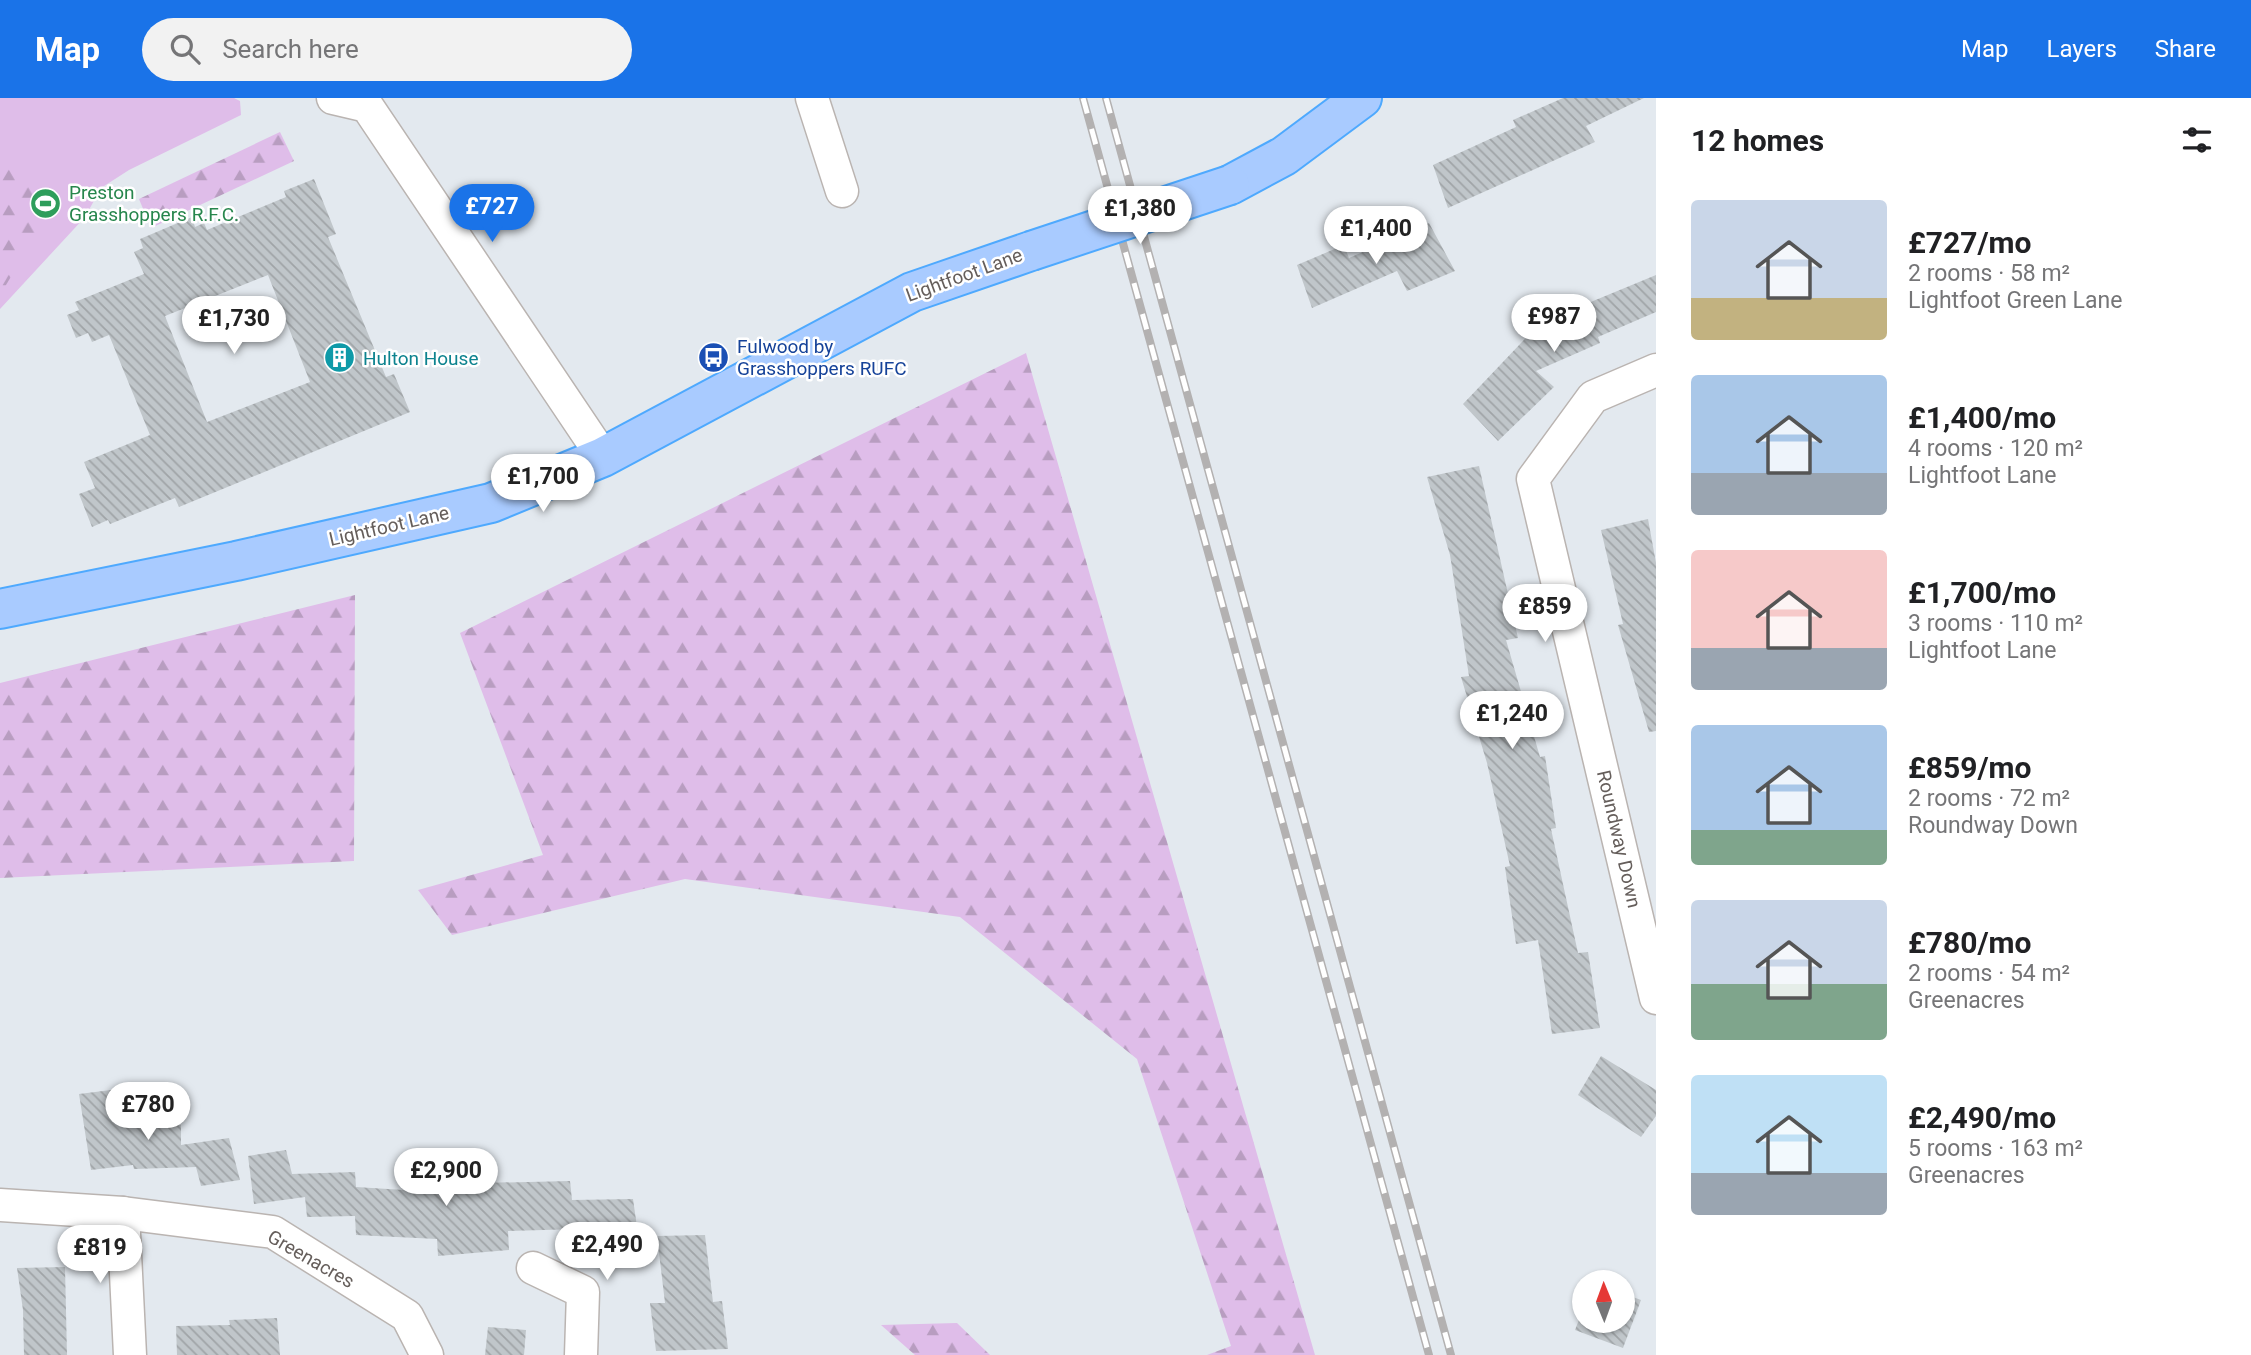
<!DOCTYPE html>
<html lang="en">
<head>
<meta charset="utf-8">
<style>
  :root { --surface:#fff; --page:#f2f2f2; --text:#202124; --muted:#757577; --accent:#1a73e8 }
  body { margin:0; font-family:Roboto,sans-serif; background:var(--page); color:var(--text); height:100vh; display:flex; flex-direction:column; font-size:26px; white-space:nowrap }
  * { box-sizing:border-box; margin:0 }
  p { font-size:23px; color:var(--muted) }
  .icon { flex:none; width:38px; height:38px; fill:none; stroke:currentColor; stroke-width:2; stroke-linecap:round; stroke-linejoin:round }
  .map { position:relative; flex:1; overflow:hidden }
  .sheet { display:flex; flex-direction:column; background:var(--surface); width:595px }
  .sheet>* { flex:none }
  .needle { width:46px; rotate:359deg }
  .controls { position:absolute; left:1572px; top:1172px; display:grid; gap:14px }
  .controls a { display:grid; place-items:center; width:63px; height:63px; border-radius:50%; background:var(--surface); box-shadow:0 2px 5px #0004; font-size:35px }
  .price { position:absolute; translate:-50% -60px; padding:0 16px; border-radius:24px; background:#fff; color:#222; font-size:23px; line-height:46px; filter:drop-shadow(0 2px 4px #0008) }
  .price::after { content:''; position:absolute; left:50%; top:42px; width:21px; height:16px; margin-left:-10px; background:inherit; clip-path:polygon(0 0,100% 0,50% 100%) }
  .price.current { background:var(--accent); color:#fff }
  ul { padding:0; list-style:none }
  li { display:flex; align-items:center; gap:21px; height:175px; padding:0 35px }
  li span { display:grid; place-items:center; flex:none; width:196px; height:140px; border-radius:7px; color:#555 }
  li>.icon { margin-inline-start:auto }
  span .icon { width:84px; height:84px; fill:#fffc; stroke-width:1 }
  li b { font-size:30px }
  h2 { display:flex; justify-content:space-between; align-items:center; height:84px; padding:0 35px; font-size:30px }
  header { display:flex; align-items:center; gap:42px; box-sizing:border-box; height:98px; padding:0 35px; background:var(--accent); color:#fff }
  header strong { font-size:33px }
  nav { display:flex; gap:38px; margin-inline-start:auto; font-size:24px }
  .search { width:490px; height:63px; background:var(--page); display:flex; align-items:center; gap:18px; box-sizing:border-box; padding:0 24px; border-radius:38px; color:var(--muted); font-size:26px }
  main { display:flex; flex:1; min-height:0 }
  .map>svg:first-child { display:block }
  .green { fill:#dfbde9 }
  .forest { fill:url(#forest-firs) }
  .building { fill:url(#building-back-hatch); fill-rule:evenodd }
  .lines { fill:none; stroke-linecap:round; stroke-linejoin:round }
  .minor-casing { stroke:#bab4b1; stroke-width:35 }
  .major-casing { stroke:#4ea9fe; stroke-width:42 }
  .minor { stroke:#fff; stroke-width:32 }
  .major { stroke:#a9cbff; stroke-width:38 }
  .rail-casing { stroke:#b3b1b1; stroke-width:8 }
  .rail { stroke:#fff; stroke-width:5; stroke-dasharray:16; stroke-linecap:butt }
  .major-bridge-casing { stroke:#4ea9fe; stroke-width:42; stroke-linecap:butt }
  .major-bridge { stroke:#a9cbff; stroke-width:38 }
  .labels { text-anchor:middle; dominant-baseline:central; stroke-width:5; stroke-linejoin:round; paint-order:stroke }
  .leisure-label { font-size:19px; fill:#27864d; stroke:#fff; text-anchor:start }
  .street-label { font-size:19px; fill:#655e5b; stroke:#fff }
  .transit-label { font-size:19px; fill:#164399; stroke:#fff; text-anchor:start }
  .culture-label { font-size:19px; fill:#0d838f; stroke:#fff; text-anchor:start }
</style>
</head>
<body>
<header>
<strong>Map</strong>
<div class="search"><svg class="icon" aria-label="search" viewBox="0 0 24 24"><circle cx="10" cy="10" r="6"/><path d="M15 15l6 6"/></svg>Search here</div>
<nav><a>Map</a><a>Layers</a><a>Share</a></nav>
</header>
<main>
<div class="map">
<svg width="1656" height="1257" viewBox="0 0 1656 1257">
  <defs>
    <pattern id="forest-firs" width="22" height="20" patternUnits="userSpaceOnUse" patternTransform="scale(1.75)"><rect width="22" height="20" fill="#dfbde9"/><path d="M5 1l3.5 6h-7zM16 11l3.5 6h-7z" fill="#b89dc0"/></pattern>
    <pattern id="building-back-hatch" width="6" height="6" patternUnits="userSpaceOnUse" patternTransform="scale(1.75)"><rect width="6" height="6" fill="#c0c6ca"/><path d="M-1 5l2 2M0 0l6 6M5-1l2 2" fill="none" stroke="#a0a4a7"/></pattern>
  </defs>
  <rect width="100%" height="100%" fill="#e3e9ef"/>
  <path class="green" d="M 0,0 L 234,0 L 240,3 L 241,17 L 129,72 L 101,90 L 85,119 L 0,211 Z"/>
  <g class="forest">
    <path d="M 280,34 L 294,63 L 151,130 L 139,101 Z"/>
    <path d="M 0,61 L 54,107 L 0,197 Z"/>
    <path d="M 1026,255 L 1315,1257 L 1207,1257 L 1231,1248 L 1137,961 L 960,819 L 685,781 L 452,837 L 418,792 L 543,757 L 460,535 Z"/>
    <path d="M 355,497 L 354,763 L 0,780 L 0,585 Z"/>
    <path d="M 957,1225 L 990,1257 L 915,1257 L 881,1227 Z"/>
  </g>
  <g class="building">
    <path d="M 1563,0 L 1644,0 L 1586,28 L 1595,44 L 1448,110 L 1433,67 L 1516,29 L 1513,22 Z"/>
    <path d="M 314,81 L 336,136 L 328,139 L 386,279 L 394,276 L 410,314 L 179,409 L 175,400 L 110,426 L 108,422 L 92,429 L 79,396 L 95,390 L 84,364 L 150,337 L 109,237 L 92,244 L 88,235 L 76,240 L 67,217 L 79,212 L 75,204 L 144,176 L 134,154 L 143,150 L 140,141 L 192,119 L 195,129 L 204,125 L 207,132 L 286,99 L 284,93 ZM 268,177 L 310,284 L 207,324 L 165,218 Z"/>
    <path d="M 1429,125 L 1455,173 L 1407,193 L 1397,173 L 1312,210 L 1297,167 L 1344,147 L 1349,160 Z"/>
    <path d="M 1656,177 L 1656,214 L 1598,239 L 1600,245 L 1536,273 L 1554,289 L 1498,343 L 1463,306 L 1540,225 Z"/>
    <path d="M 1479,368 L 1518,540 L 1506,542 L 1540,659 L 1545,658 L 1556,730 L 1551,731 L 1578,855 L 1588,854 L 1600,930 L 1552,936 L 1538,842 L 1516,846 L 1505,769 L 1510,768 L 1487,665 L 1461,579 L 1469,578 L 1450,457 L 1427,379 Z"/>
    <path d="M 1648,421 L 1656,465 L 1656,633 L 1649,634 L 1618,527 L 1623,526 L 1601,432 Z"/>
    <path d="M 1601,958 L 1656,992 L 1656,1018 L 1641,1039 L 1578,997 Z"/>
    <path d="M 127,990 L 132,1028 L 181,1027 L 181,1047 L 229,1040 L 240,1082 L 201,1088 L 196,1069 L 134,1071 L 133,1067 L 91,1072 L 79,996 Z"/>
    <path d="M 286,1052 L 292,1076 L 355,1074 L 356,1089 L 436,1094 L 436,1086 L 570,1083 L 572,1102 L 633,1101 L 639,1143 L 581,1145 L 579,1131 L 508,1133 L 509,1152 L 438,1158 L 437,1141 L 356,1137 L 355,1118 L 307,1119 L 305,1099 L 254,1106 L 248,1058 Z"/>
    <path d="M 705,1137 L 713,1204 L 722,1203 L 728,1251 L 656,1253 L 650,1205 L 665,1205 L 657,1138 Z"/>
    <path d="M 65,1169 L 67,1257 L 24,1257 L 23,1212 L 17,1170 Z"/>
    <path d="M 1622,1195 L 1641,1202 L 1623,1250 L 1575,1232 L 1584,1209 L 1584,1223 L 1622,1223 Z"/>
    <path d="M 277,1220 L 280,1257 L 177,1257 L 176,1228 L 230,1227 L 229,1222 Z"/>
    <path d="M 488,1229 L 526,1232 L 524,1257 L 485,1257 Z"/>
  </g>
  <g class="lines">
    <defs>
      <g id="minor">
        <path d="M 333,0 L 367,8 L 603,359"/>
        <path d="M 812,0 L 842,93"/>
        <path d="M 1656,272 L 1593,299 L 1533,381 L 1656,900"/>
        <path d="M 0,1107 L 123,1115 L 273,1134 L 407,1218 L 427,1257"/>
        <path d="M 123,1115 L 130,1257"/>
        <path d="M 533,1170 L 583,1194 L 581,1257"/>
      </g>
      <g id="major">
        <path d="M 1230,87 L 1284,58 L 1362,0"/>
        <path d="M 0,511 L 236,463 L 491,405 L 603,359 L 912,194 L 1031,153"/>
      </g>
    </defs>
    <use href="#minor" class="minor-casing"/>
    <use href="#major" class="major-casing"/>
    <use href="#minor" class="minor"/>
    <use href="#major" class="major"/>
    <defs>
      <g id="rail">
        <path d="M 1083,0 L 1429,1257"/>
        <path d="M 1106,0 L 1451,1257"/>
      </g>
    </defs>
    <use href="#rail" class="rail-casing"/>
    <use href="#rail" class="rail"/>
    <defs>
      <path id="major-bridge" d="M 1031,153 L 1230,87"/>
    </defs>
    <use href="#major-bridge" class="major-bridge-casing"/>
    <use href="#major-bridge" class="major-bridge"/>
  </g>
  <defs>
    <symbol id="stadium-disc" viewBox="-11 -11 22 22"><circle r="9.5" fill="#2e9e5b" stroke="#fff"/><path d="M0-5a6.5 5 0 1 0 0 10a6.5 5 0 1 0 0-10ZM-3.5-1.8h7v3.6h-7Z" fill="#fff"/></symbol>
    <symbol id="bus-disc" viewBox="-11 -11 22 22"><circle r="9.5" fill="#1a4fb4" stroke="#fff"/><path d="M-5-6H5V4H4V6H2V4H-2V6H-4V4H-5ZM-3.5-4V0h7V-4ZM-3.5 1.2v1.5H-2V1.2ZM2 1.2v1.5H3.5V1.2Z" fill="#fff"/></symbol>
    <symbol id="building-disc" viewBox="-11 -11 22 22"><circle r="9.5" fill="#0f9aa8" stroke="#fff"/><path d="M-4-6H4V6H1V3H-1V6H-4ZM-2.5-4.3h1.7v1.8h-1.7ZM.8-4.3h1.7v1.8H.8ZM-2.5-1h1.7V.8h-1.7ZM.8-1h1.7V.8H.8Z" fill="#fff"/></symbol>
  </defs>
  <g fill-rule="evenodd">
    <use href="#stadium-disc" x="28" y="88" width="35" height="35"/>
    <use href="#bus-disc" x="696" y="242" width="35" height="35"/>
    <use href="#building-disc" x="322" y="242" width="35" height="35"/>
  </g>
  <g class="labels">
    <g class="leisure-label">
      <text x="69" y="94">Preston<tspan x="69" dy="22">Grasshoppers R.F.C.</tspan></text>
    </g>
    <g class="street-label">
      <text transform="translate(964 177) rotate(-20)">Lightfoot Lane</text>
      <text transform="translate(389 428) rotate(-13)">Lightfoot Lane</text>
      <text transform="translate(1619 741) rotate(77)">Roundway Down</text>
      <text transform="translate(311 1161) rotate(30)">Greenacres</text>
    </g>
    <g class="transit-label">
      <text x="737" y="248">Fulwood by<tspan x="737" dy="22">Grasshoppers RUFC</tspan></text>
    </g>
    <g class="culture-label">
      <text x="363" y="260">Hulton House</text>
    </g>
  </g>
</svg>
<div class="controls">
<a><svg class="needle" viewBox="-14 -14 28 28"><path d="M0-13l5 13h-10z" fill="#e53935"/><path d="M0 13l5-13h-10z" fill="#757577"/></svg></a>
</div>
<b class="price current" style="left:492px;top:146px">£727</b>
<b class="price" style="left:1140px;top:148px">£1,380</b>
<b class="price" style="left:1376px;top:168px">£1,400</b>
<b class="price" style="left:1554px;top:256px">£987</b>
<b class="price" style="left:234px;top:258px">£1,730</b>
<b class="price" style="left:543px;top:416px">£1,700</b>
<b class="price" style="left:1545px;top:546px">£859</b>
<b class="price" style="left:1512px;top:653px">£1,240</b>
<b class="price" style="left:148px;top:1044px">£780</b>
<b class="price" style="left:446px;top:1110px">£2,900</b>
<b class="price" style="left:607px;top:1184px">£2,490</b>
<b class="price" style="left:100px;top:1187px">£819</b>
</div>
<section class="sheet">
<h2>12 homes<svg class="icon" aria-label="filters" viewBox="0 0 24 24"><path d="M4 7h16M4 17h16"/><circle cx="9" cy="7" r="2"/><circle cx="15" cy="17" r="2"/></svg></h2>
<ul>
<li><span style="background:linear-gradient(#c9d6e8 70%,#c2b280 0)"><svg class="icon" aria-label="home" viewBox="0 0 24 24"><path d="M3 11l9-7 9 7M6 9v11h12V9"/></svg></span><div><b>£727/mo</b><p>2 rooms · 58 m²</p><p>Lightfoot Green Lane</p></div></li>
<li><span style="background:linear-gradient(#a9c7e8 70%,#9aa5b1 0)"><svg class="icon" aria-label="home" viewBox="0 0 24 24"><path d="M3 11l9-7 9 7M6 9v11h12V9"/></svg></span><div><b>£1,400/mo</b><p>4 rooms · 120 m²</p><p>Lightfoot Lane</p></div></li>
<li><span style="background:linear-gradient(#f6c9c9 70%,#9aa5b1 0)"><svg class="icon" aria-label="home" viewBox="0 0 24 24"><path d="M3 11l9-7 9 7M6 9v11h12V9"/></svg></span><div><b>£1,700/mo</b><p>3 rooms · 110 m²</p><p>Lightfoot Lane</p></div></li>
<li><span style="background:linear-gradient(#a9c7e8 75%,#7fa58c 0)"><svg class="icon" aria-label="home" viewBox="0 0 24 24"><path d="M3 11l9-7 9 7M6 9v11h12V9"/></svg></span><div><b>£859/mo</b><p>2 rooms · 72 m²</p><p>Roundway Down</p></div></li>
<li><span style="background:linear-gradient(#c9d6e8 60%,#7fa58c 0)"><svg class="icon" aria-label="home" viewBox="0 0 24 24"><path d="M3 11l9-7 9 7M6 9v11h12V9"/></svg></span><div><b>£780/mo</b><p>2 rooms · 54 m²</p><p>Greenacres</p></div></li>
<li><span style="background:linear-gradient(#bfe0f5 70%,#9aa5b1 0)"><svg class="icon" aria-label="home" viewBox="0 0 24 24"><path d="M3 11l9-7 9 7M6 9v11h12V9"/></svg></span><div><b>£2,490/mo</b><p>5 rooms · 163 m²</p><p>Greenacres</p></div></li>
</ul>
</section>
</main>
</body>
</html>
